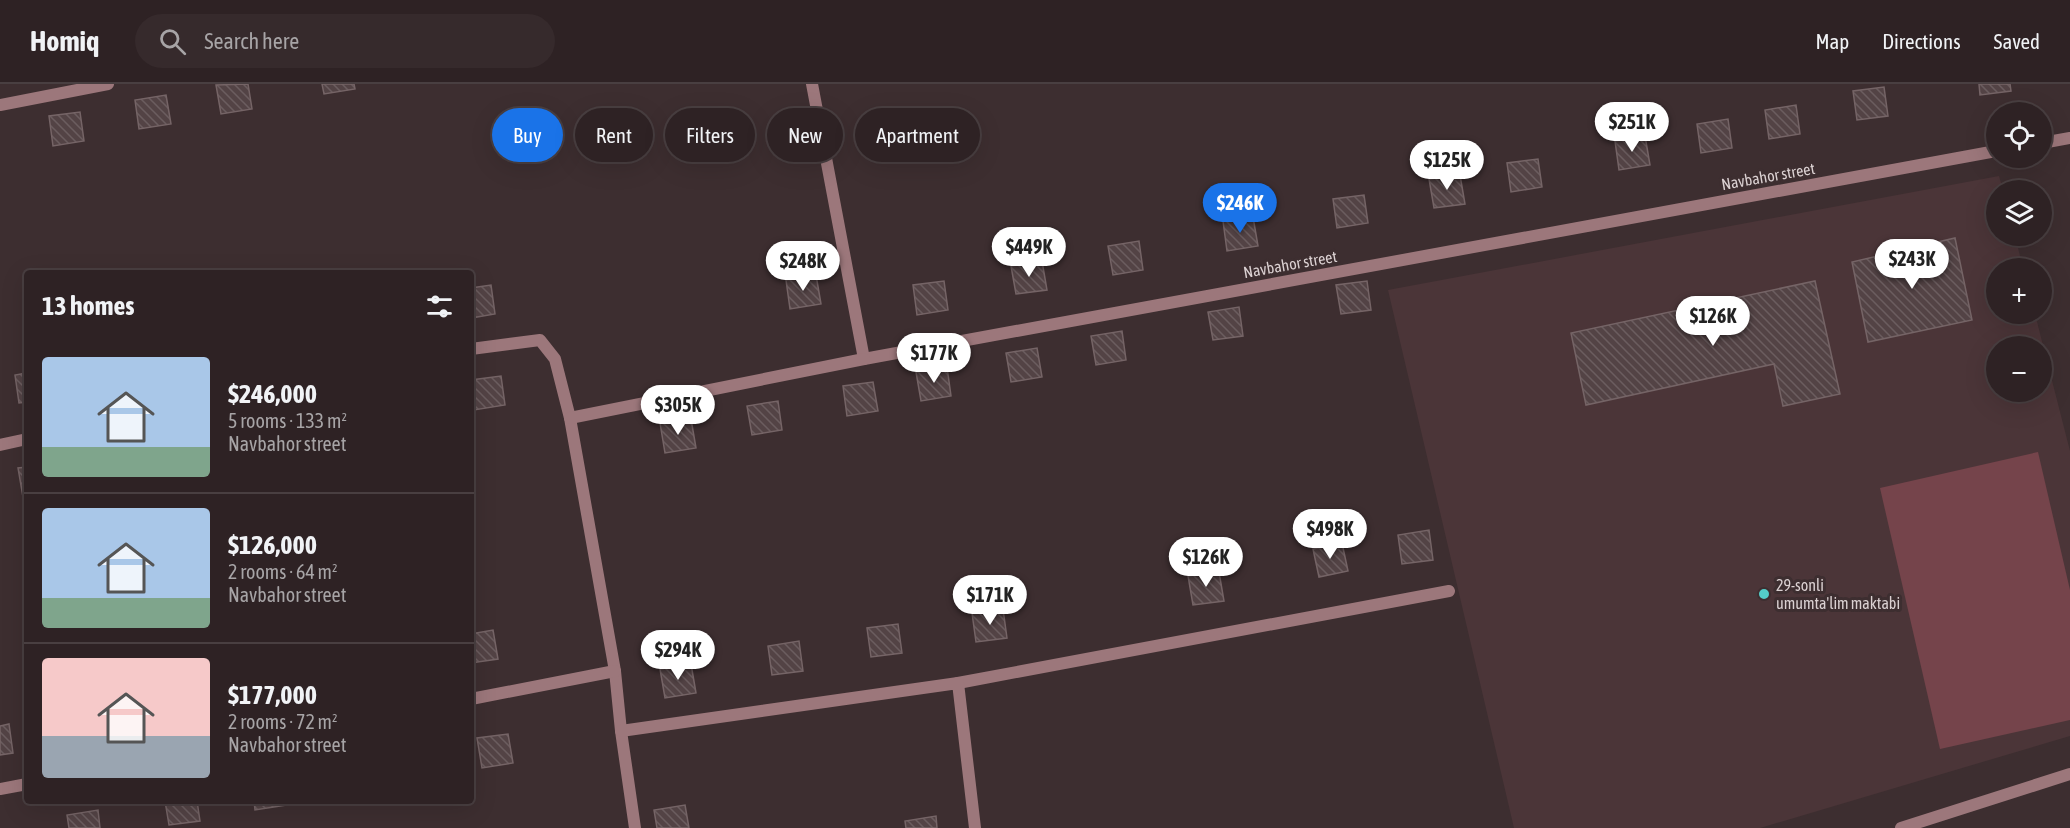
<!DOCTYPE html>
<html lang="en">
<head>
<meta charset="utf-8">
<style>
  :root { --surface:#2e2224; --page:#362a2c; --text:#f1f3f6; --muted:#a7a4a6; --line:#493f41; --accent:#1a73e8 }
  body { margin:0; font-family:"Asap Condensed",sans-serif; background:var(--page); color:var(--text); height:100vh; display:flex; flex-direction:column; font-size:22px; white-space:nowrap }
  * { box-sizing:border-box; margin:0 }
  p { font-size:20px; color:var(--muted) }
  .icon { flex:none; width:33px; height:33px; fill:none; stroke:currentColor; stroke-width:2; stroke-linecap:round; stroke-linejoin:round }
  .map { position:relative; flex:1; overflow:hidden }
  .details { position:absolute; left:24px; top:186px; width:450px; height:534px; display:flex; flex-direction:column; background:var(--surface); border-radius:6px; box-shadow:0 6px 24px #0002,0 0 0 2px var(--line) }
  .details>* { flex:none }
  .guide { position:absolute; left:492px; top:24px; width:570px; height:54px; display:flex; gap:12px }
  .controls { position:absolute; left:1986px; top:18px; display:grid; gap:12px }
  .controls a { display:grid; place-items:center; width:66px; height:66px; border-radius:50%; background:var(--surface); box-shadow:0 6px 24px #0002,0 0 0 2px var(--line); font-size:30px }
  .price { position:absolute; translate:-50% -51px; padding:0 14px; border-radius:21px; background:#fff; color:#222; font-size:20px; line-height:39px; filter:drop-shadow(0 2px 3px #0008) }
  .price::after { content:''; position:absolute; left:50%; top:36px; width:18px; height:14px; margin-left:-9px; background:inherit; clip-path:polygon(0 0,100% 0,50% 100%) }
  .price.on { background:var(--accent); color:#fff }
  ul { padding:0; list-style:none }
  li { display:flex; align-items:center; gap:18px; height:150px; padding:0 18px }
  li+li { border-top:2px solid var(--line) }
  li span { display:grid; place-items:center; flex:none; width:168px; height:120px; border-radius:6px; color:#555 }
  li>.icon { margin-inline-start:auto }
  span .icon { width:72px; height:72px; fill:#fffc; stroke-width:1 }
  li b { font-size:26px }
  h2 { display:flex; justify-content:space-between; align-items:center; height:72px; padding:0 18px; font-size:26px }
  .chip { padding:0 21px; border-radius:27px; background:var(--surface); box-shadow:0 6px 24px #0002,0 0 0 2px var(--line); font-size:21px; line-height:54px }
  .chip.on { background:var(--accent); color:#fff }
  header { display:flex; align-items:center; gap:36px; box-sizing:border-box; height:84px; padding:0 30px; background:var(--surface); border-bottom:2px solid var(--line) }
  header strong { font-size:28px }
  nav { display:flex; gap:33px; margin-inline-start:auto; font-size:21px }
  .search { width:420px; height:54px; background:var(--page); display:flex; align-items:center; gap:15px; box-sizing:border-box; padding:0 21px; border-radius:33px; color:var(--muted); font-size:22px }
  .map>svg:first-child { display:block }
  .built { fill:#4b3538; fill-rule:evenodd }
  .grass { fill:#75444b }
  .building { fill:url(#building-back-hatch); stroke:#756466; stroke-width:1.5 }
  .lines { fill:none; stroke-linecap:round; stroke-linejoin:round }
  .minor { stroke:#9c777b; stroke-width:12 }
  .poi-dot { fill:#54cdc8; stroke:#3d2e30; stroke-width:2 }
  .labels { text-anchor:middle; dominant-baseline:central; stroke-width:6; stroke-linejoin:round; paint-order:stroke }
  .street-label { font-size:16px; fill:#dbd1d2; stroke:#3d2e30 }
  .poi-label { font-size:16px; fill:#dbd1d2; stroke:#3d2e30; text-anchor:start }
</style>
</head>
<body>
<header>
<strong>Homiq</strong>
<div class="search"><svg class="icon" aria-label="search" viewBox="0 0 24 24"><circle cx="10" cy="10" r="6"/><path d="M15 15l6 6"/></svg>Search here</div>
<nav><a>Map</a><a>Directions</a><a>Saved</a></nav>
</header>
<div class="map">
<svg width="2070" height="744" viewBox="0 0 2070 744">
  <defs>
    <pattern id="building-back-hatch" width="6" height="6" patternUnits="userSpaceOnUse" patternTransform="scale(1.5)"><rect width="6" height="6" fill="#534345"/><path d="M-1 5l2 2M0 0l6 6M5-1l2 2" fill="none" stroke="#6b5d5f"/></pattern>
  </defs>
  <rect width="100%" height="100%" fill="#3d2e30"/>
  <path class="built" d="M 1999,92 L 2003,106 L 1996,106 L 1996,152 L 2015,152 L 2023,184 L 1996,184 L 1996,230 L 2035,230 L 2070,367 L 2070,652 L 1760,744 L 1514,744 L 1388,206 ZM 1996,262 L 2042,262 L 2042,308 L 1996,308 Z"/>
  <path class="grass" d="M 2038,368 L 2070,506 L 2070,636 L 1940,665 L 1880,404 Z"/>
  <g class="building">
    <path d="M 248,0 L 252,25 L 221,30 L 216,1 Z"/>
    <path d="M 322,0 L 354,0 L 355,5 L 324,10 Z"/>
    <path d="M 1979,0 L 2010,0 L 2011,7 L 1980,11 Z"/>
    <path d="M 1884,3 L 1888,32 L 1857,36 L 1853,7 Z"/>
    <path d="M 166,11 L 171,40 L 139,45 L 135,16 Z"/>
    <path d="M 1796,21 L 1800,50 L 1769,55 L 1765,26 Z"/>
    <path d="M 80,28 L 84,57 L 53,62 L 49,32 Z"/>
    <path d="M 1728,35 L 1732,64 L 1701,69 L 1697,40 Z"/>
    <path d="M 1645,52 L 1650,81 L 1619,86 L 1615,57 Z"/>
    <path d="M 1538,75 L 1542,103 L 1511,108 L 1507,79 Z"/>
    <path d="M 1460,91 L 1465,120 L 1434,124 L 1429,95 Z"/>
    <path d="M 1364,111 L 1368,139 L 1337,144 L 1333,115 Z"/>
    <path d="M 1253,133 L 1258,162 L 1227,167 L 1223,137 Z"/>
    <path d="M 1955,154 L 1972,236 L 1868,258 L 1852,178 Z"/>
    <path d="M 1139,157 L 1143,186 L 1113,191 L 1108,162 Z"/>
    <path d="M 1042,177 L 1047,206 L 1016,210 L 1011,182 Z"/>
    <path d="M 816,191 L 821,220 L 790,225 L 786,196 Z"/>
    <path d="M 944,197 L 948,226 L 917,231 L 913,201 Z"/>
    <path d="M 1367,197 L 1371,226 L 1341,230 L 1336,201 Z"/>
    <path d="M 1815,197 L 1840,310 L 1783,322 L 1774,280 L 1586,321 L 1571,249 Z"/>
    <path d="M 491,201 L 495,230 L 471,234 L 471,204 Z"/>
    <path d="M 1239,223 L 1243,252 L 1213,256 L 1208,228 Z"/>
    <path d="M 1122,247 L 1126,276 L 1096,281 L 1091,252 Z"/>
    <path d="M 1037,264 L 1042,293 L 1011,298 L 1006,269 Z"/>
    <path d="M 947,283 L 951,312 L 921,317 L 916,288 Z"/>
    <path d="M 27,289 L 27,318 L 19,319 L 15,291 Z"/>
    <path d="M 501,292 L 505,321 L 474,326 L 471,296 Z"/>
    <path d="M 873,298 L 878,327 L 847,332 L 843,302 Z"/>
    <path d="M 778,317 L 782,346 L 752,351 L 747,322 Z"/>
    <path d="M 691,335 L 696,364 L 665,369 L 660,339 Z"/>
    <path d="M 27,383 L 27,412 L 23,413 L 18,384 Z"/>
    <path d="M 1429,446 L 1433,476 L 1402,480 L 1398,451 Z"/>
    <path d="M 1342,459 L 1348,487 L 1319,493 L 1313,465 Z"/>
    <path d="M 1219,488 L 1224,517 L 1193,521 L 1188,492 Z"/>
    <path d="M 1003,525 L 1007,554 L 976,558 L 972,529 Z"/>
    <path d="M 898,540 L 902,569 L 871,573 L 867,544 Z"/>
    <path d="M 493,546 L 498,575 L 471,579 L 471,550 Z"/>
    <path d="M 799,557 L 803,587 L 772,591 L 768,562 Z"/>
    <path d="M 691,580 L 696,609 L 665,614 L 660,585 Z"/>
    <path d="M 9,640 L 13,669 L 0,671 L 0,642 Z"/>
    <path d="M 508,650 L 513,679 L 482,684 L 477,654 Z"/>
    <path d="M 165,717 L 197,717 L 200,737 L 169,741 Z"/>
    <path d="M 254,717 L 286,717 L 286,721 L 255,726 Z"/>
    <path d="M 685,721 L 689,744 L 657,744 L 654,726 Z"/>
    <path d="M 98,726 L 100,744 L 69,744 L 67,731 Z"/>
    <path d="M 936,732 L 937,744 L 906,744 L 905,737 Z"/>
  </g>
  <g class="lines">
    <g class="minor">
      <path d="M 812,0 L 864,275 L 1996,67"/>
      <path d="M 0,21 L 108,0"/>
      <path d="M 2042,59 L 2070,54"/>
      <path d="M 471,265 L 540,256 L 555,275 L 570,334 L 615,587 L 621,647 L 635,744"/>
      <path d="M 570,334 L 864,275"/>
      <path d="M 0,361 L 27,355"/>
      <path d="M 958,599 L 1449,507"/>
      <path d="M 471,615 L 615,587"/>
      <path d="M 621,647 L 958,599 L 975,744"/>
      <path d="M 0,705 L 27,700"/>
      <path d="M 1901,744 L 2070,690"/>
    </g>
  </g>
  <circle class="poi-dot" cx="1764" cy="510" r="6"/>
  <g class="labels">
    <g class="street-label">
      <text transform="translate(1768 92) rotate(-10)">Navbahor street</text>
      <text transform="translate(1290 180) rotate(-10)">Navbahor street</text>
    </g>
    <g class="poi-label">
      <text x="1776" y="501">29-sonli<tspan x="1776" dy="18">umumta'lim maktabi</tspan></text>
    </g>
  </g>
</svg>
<div class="controls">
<a><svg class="icon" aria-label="locate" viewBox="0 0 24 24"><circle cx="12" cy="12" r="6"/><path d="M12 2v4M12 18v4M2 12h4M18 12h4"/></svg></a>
<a><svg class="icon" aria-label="layers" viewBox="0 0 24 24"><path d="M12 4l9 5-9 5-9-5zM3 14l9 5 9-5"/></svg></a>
<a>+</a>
<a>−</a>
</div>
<b class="price" style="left:1632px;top:69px">$251K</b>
<b class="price" style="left:1447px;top:107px">$125K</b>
<b class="price on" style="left:1240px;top:150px">$246K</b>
<b class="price" style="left:1029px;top:194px">$449K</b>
<b class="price" style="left:1912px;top:206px">$243K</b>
<b class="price" style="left:803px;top:208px">$248K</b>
<b class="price" style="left:1713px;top:263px">$126K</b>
<b class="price" style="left:934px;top:300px">$177K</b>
<b class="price" style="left:678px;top:352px">$305K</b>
<b class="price" style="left:1330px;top:476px">$498K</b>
<b class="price" style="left:1206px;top:504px">$126K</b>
<b class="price" style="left:990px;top:542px">$171K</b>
<b class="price" style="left:678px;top:597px">$294K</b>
<div class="guide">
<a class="chip on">Buy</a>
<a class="chip">Rent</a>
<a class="chip">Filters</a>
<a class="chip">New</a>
<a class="chip">Apartment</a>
</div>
<section class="details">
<h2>13 homes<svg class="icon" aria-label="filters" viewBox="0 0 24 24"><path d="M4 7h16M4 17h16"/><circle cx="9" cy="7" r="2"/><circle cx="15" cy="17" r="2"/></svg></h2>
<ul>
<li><span style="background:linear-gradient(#a9c7e8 75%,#7fa58c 0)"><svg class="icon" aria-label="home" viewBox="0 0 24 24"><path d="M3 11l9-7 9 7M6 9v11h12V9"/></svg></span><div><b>$246,000</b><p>5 rooms · 133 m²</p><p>Navbahor street</p></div></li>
<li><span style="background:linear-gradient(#a9c7e8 75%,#7fa58c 0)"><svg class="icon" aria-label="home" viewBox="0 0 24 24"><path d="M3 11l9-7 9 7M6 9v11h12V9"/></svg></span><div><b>$126,000</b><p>2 rooms · 64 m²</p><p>Navbahor street</p></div></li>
<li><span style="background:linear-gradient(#f6c9c9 65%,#9aa5b1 0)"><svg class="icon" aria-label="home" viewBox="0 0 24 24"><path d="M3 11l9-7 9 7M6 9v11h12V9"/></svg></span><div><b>$177,000</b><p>2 rooms · 72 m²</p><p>Navbahor street</p></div></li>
</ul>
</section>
</div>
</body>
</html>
